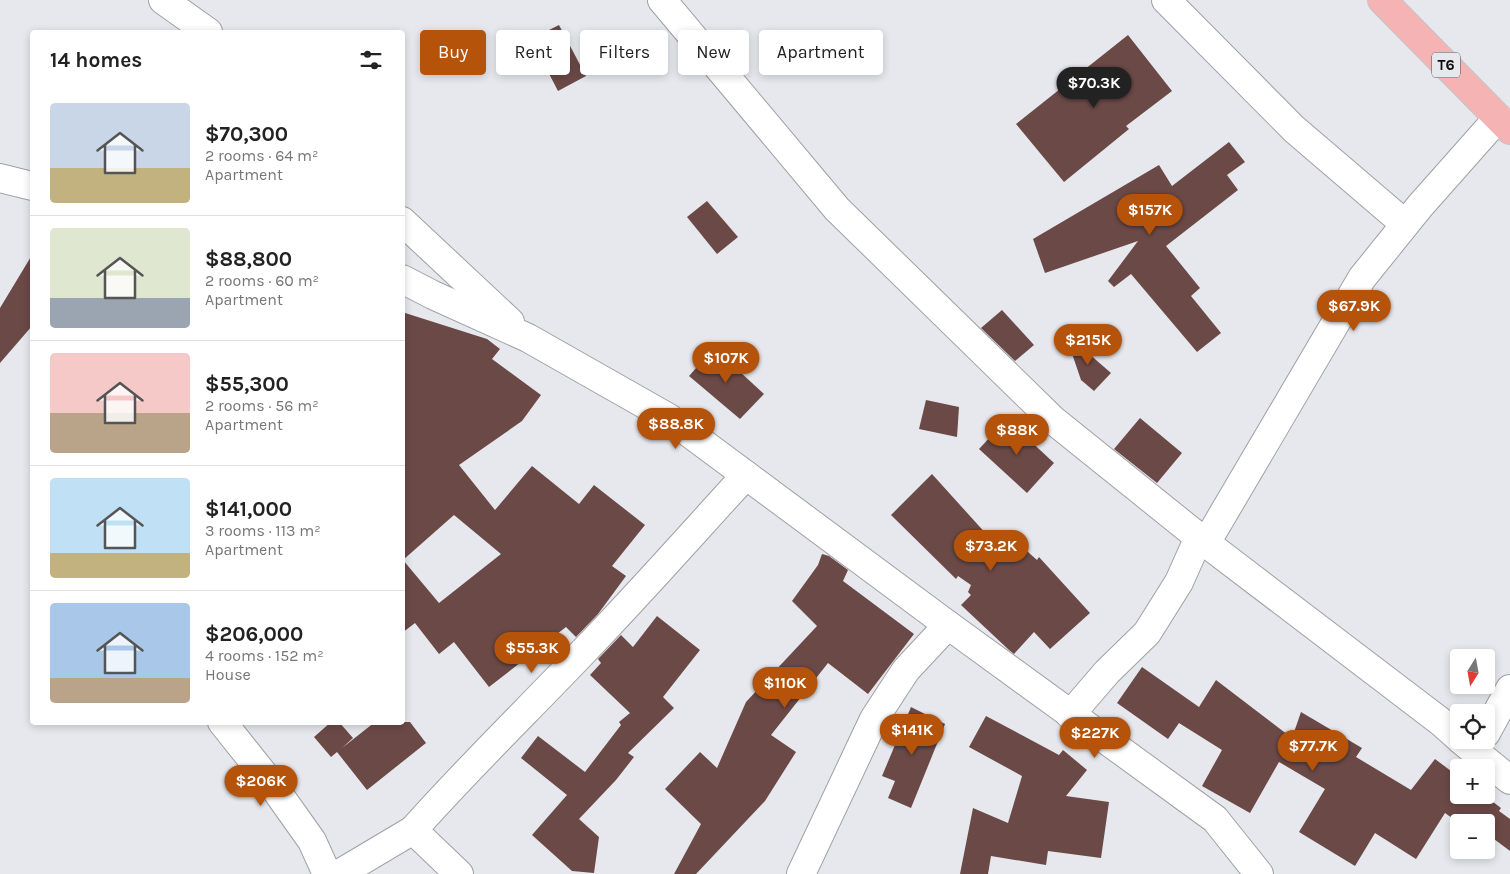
<!DOCTYPE html>
<html lang="en">
<head>
<meta charset="utf-8">
<style>
  :root { --surface:#fff; --page:#f2f2f2; --text:#222; --muted:#767676; --line:#e0e0e0; --accent:#b45309 }
  body { margin:0; font-family:Karla,sans-serif; background:var(--page); color:var(--text); height:100vh; display:flex; flex-direction:column; font-size:19px; white-space:nowrap }
  * { box-sizing:border-box; margin:0 }
  p { font-size:16px; color:var(--muted) }
  .icon { flex:none; width:28px; height:28px; fill:none; stroke:currentColor; stroke-width:2; stroke-linecap:round; stroke-linejoin:round }
  .map { position:relative; flex:1; overflow:hidden }
  .sheet { position:absolute; left:30px; top:30px; width:375px; height:695px; display:flex; flex-direction:column; background:var(--surface); border-radius:5px; box-shadow:0 2px 8px #0003 }
  .sheet>* { flex:none }
  .hud { position:absolute; left:420px; top:30px; width:475px; height:45px; display:flex; gap:10px }
  .needle { width:32px; rotate:191deg }
  .buttons { position:absolute; left:1450px; top:649px; display:grid; gap:10px }
  .buttons a { display:grid; place-items:center; width:45px; height:45px; border-radius:5px; background:var(--surface); box-shadow:0 2px 8px #0003; font-size:25px }
  .price { position:absolute; translate:-50% -42px; padding:0 11px; border-radius:18px; background:var(--accent); color:#fff; font-size:16px; line-height:32px; filter:drop-shadow(0 1px 2px #0008) }
  .price::after { content:''; position:absolute; left:50%; top:30px; width:15px; height:11px; margin-left:-8px; background:inherit; clip-path:polygon(0 0,100% 0,50% 100%) }
  .price.active { background:#222; color:#fff }
  ul { padding:0; list-style:none }
  li { display:flex; align-items:center; gap:15px; height:125px; padding:0 20px }
  li+li { border-top:1px solid var(--line) }
  li span { display:grid; place-items:center; flex:none; width:140px; height:100px; border-radius:5px; color:#555 }
  li>.icon { margin-inline-start:auto }
  span .icon { width:60px; height:60px; fill:#fffc; stroke-width:1 }
  li b { font-size:21px }
  h2 { display:flex; justify-content:space-between; align-items:center; height:60px; padding:0 20px; font-size:21px }
  .chip { padding:0 18px; border-radius:5px; background:var(--surface); box-shadow:0 2px 8px #0003; font-size:18px; line-height:45px }
  .chip.active { background:var(--accent); color:#fff }
  .map>svg:first-child { display:block }
  .building { fill:#6b4947; fill-rule:evenodd }
  .lines { fill:none; stroke-linecap:round; stroke-linejoin:round }
  .minor-casing { stroke:#9fa0a4; stroke-width:30 }
  .highway-casing { stroke:#c4c5c5; stroke-width:30 }
  .minor { stroke:#fff; stroke-width:28 }
  .highway { stroke:#f5b4b3; stroke-width:28 }
  .labels { text-anchor:middle; dominant-baseline:central; stroke-width:5; stroke-linejoin:round; paint-order:stroke }
  .shield { fill:#e7e8ed; stroke:#4d4e50; stroke-width:1 }
  .shield-label { font-size:15px; font-weight:bold; fill:#0b0c0d }
</style>
</head>
<body>
<div class="map">
<svg width="1510" height="874" viewBox="0 0 1510 874">
  <rect width="100%" height="100%" fill="#e7e8ed"/>
  <g class="building">
    <path d="M 559,25 L 586,76 L 558,91 L 531,39 Z"/>
    <path d="M 1128,35 L 1172,91 L 1126,126 L 1129,129 L 1064,182 L 1016,124 Z"/>
    <path d="M 1229,142 L 1245,162 L 1227,175 L 1238,190 L 1166,246 L 1200,288 L 1191,296 L 1221,333 L 1197,352 L 1131,274 L 1114,287 L 1108,281 L 1138,241 L 1045,273 L 1033,239 L 1159,165 L 1172,186 Z"/>
    <path d="M 707,201 L 738,237 L 717,254 L 687,217 Z"/>
    <path d="M 32,255 L 32,326 L 0,363 L 0,308 Z"/>
    <path d="M 1002,310 L 1034,345 L 1015,361 L 981,328 Z"/>
    <path d="M 402,312 L 487,339 L 500,349 L 492,359 L 541,395 L 522,421 L 459,465 L 495,510 L 532,466 L 579,504 L 594,485 L 645,525 L 612,566 L 626,576 L 598,614 L 576,637 L 566,627 L 489,687 L 454,642 L 439,654 L 415,623 L 402,633 ZM 454,515 L 501,554 L 439,603 L 403,560 Z"/>
    <path d="M 1065,333 L 1111,373 L 1094,391 L 1081,380 Z"/>
    <path d="M 714,348 L 764,394 L 740,419 L 689,376 Z"/>
    <path d="M 926,400 L 959,407 L 957,437 L 919,429 Z"/>
    <path d="M 1140,418 L 1182,453 L 1157,483 L 1114,449 Z"/>
    <path d="M 1007,419 L 1054,463 L 1027,493 L 979,449 Z"/>
    <path d="M 932,474 L 1007,557 L 1019,544 L 1037,560 L 1039,557 L 1090,613 L 1050,649 L 1034,632 L 1014,654 L 1009,650 L 961,605 L 971,595 L 968,592 L 971,585 L 958,576 L 956,579 L 891,515 Z"/>
    <path d="M 822,554 L 829,556 L 848,570 L 843,581 L 914,634 L 868,694 L 828,663 L 771,735 L 796,752 L 765,801 L 696,874 L 674,874 L 701,824 L 665,789 L 700,752 L 717,768 L 746,702 L 817,626 L 792,601 L 818,565 Z"/>
    <path d="M 657,616 L 700,650 L 663,697 L 674,708 L 628,753 L 634,757 L 616,780 L 579,819 L 599,837 L 594,873 L 572,871 L 532,835 L 567,795 L 521,758 L 538,736 L 585,772 L 621,725 L 619,722 L 630,713 L 590,675 L 601,663 L 598,659 L 621,635 L 633,647 Z"/>
    <path d="M 1142,667 L 1199,707 L 1216,680 L 1292,738 L 1301,712 L 1362,748 L 1356,757 L 1411,790 L 1435,759 L 1459,777 L 1459,795 L 1484,795 L 1501,808 L 1499,811 L 1510,819 L 1510,851 L 1486,833 L 1486,822 L 1459,823 L 1445,813 L 1416,859 L 1375,833 L 1355,866 L 1299,832 L 1325,789 L 1279,762 L 1250,813 L 1202,786 L 1222,750 L 1179,723 L 1168,739 L 1117,703 Z"/>
    <path d="M 911,707 L 945,724 L 911,808 L 888,798 L 895,781 L 882,776 Z"/>
    <path d="M 986,716 L 1059,755 L 1063,750 L 1087,770 L 1066,796 L 1109,802 L 1101,858 L 1048,851 L 1046,865 L 991,856 L 988,874 L 960,874 L 973,808 L 1008,823 L 1022,776 L 969,747 Z"/>
    <path d="M 331,722 L 339,722 L 353,738 L 342,748 L 375,722 L 410,722 L 426,743 L 367,790 L 337,752 L 331,757 L 314,737 Z"/>
  </g>
  <g class="lines">
    <defs>
      <g id="minor">
        <path d="M 163,0 L 208,32"/>
        <path d="M 662,0 L 837,209 L 1053,420 L 1206,543 L 1441,722 L 1459,738"/>
        <path d="M 1166,0 L 1294,129 L 1405,224"/>
        <path d="M 0,178 L 32,186"/>
        <path d="M 402,221 L 510,322"/>
        <path d="M 402,279 L 433,295 L 528,338 L 669,418 L 948,625 L 1215,819 L 1259,874"/>
        <path d="M 1206,543 L 1362,278 L 1420,206 L 1498,118"/>
        <path d="M 1070,715 L 1107,672 L 1147,633 L 1179,582 L 1199,537"/>
        <path d="M 222,722 L 273,786 L 312,841 L 327,874"/>
        <path d="M 1486,733 L 1510,689"/>
        <path d="M 1461,740 L 1510,780"/>
        <path d="M 339,874 L 413,830"/>
        <path d="M 459,874 L 413,830 C 468,768 527,711 584,651 C 639,594 692,534 746,475"/>
        <path d="M 801,874 L 874,719 L 906,670 L 948,625"/>
      </g>
      <path id="highway" d="M 1382,0 L 1510,130"/>
    </defs>
    <use href="#minor" class="minor-casing"/>
    <use href="#highway" class="highway-casing"/>
    <use href="#minor" class="minor"/>
    <use href="#highway" class="highway"/>
  </g>
  <g class="labels">
    <rect class="shield" x="1432" y="52.5" width="28" height="25" rx="4"/>
    <g class="shield-label">
      <text x="1446" y="65">T6</text>
    </g>
  </g>
</svg>
<div class="buttons">
<a><svg class="needle" viewBox="-14 -14 28 28"><path d="M0-13l5 13h-10z" fill="#e53935"/><path d="M0 13l5-13h-10z" fill="#767676"/></svg></a>
<a><svg class="icon" aria-label="locate" viewBox="0 0 24 24"><circle cx="12" cy="12" r="6"/><path d="M12 2v4M12 18v4M2 12h4M18 12h4"/></svg></a>
<a>+</a>
<a>−</a>
</div>
<b class="price active" style="left:1094px;top:109px">$70.3K</b>
<b class="price" style="left:1150px;top:236px">$157K</b>
<b class="price" style="left:1354px;top:332px">$67.9K</b>
<b class="price" style="left:1088px;top:366px">$215K</b>
<b class="price" style="left:726px;top:384px">$107K</b>
<b class="price" style="left:676px;top:450px">$88.8K</b>
<b class="price" style="left:1017px;top:456px">$88K</b>
<b class="price" style="left:991px;top:572px">$73.2K</b>
<b class="price" style="left:532px;top:674px">$55.3K</b>
<b class="price" style="left:785px;top:709px">$110K</b>
<b class="price" style="left:912px;top:756px">$141K</b>
<b class="price" style="left:1095px;top:759px">$227K</b>
<b class="price" style="left:1313px;top:772px">$77.7K</b>
<b class="price" style="left:261px;top:807px">$206K</b>
<div class="hud">
<a class="chip active">Buy</a>
<a class="chip">Rent</a>
<a class="chip">Filters</a>
<a class="chip">New</a>
<a class="chip">Apartment</a>
</div>
<section class="sheet">
<h2>14 homes<svg class="icon" aria-label="filters" viewBox="0 0 24 24"><path d="M4 7h16M4 17h16"/><circle cx="9" cy="7" r="2"/><circle cx="15" cy="17" r="2"/></svg></h2>
<ul>
<li><span style="background:linear-gradient(#c9d6e8 65%,#c2b280 0)"><svg class="icon" aria-label="home" viewBox="0 0 24 24"><path d="M3 11l9-7 9 7M6 9v11h12V9"/></svg></span><div><b>$70,300</b><p>2 rooms · 64 m²</p><p>Apartment</p></div></li>
<li><span style="background:linear-gradient(#dfe7d0 70%,#9aa5b1 0)"><svg class="icon" aria-label="home" viewBox="0 0 24 24"><path d="M3 11l9-7 9 7M6 9v11h12V9"/></svg></span><div><b>$88,800</b><p>2 rooms · 60 m²</p><p>Apartment</p></div></li>
<li><span style="background:linear-gradient(#f6c9c9 60%,#b9a48a 0)"><svg class="icon" aria-label="home" viewBox="0 0 24 24"><path d="M3 11l9-7 9 7M6 9v11h12V9"/></svg></span><div><b>$55,300</b><p>2 rooms · 56 m²</p><p>Apartment</p></div></li>
<li><span style="background:linear-gradient(#bfe0f5 75%,#c2b280 0)"><svg class="icon" aria-label="home" viewBox="0 0 24 24"><path d="M3 11l9-7 9 7M6 9v11h12V9"/></svg></span><div><b>$141,000</b><p>3 rooms · 113 m²</p><p>Apartment</p></div></li>
<li><span style="background:linear-gradient(#a9c7e8 75%,#b9a48a 0)"><svg class="icon" aria-label="home" viewBox="0 0 24 24"><path d="M3 11l9-7 9 7M6 9v11h12V9"/></svg></span><div><b>$206,000</b><p>4 rooms · 152 m²</p><p>House</p></div></li>
</ul>
</section>
</div>
</body>
</html>
